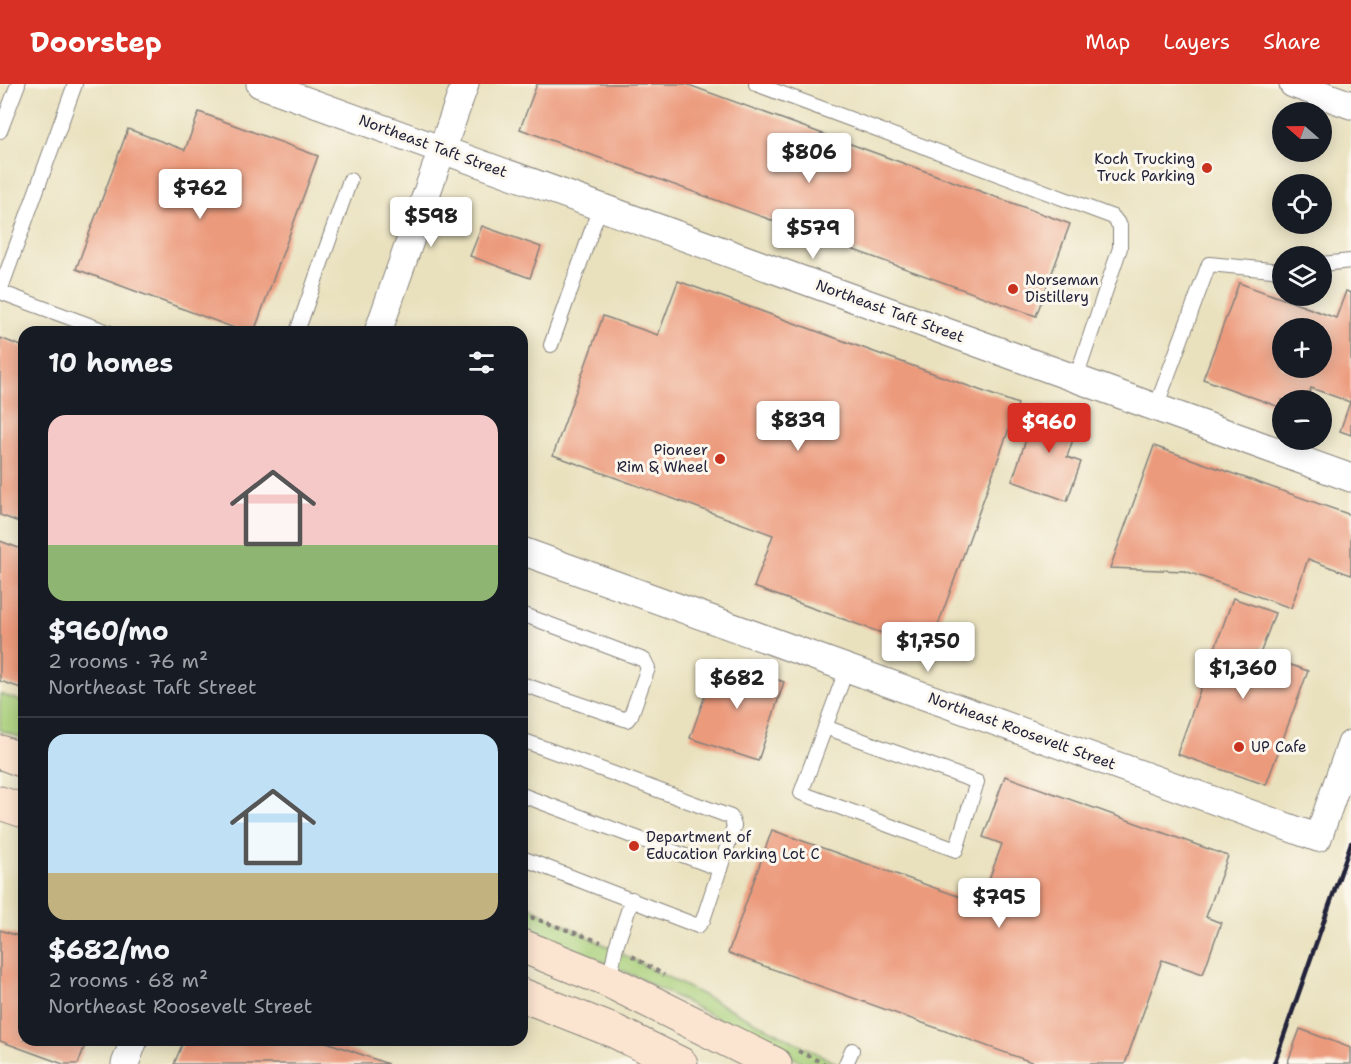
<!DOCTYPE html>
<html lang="en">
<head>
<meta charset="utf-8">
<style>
  :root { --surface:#171b24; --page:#242831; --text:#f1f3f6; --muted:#9ea1a6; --line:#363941; --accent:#d93025 }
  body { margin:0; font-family:"Shantell Sans",sans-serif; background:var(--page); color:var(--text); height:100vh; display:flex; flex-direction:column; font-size:22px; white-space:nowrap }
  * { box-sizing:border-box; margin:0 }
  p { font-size:20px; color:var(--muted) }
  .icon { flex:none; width:33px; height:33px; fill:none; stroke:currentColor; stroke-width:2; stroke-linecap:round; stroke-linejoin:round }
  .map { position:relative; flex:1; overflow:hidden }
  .side { position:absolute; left:18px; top:242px; width:510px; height:720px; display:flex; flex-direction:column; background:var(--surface); border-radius:18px; box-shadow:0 3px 15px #0003 }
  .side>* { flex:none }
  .needle { width:39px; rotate:290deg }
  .fabs { position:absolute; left:1272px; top:18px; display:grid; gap:12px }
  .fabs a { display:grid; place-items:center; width:60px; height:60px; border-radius:50%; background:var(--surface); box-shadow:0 3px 15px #0003; font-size:30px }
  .price { position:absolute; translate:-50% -51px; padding:0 14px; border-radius:6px; background:#fff; color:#222; font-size:20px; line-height:39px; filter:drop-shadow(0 2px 3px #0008) }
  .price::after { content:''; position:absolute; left:50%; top:36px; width:18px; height:14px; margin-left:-9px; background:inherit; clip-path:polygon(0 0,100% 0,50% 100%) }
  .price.active { background:var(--accent); color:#fff }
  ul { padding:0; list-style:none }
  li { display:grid; align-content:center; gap:12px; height:318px; padding:0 30px }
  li+li { border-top:2px solid var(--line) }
  li span { display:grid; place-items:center; height:186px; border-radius:18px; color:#555 }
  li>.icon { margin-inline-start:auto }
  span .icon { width:108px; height:108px; fill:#fffc; stroke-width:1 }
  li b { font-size:26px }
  h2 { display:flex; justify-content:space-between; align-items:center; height:72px; padding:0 30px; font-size:26px }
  header { display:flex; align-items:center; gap:36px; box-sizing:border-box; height:84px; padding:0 30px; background:var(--accent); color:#fff }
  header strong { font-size:28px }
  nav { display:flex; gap:33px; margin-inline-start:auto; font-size:21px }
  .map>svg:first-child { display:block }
  .green { fill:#a8cf79; stroke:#65785a; stroke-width:1.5 }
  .building { fill:#ec9a7c; fill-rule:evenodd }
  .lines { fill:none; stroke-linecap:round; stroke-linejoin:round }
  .service-casing { stroke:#86827c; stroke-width:16 }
  .minor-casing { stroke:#86827c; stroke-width:29 }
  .secondary-casing { stroke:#86827c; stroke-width:35 }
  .path { stroke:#86827c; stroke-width:4; stroke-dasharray:4.5 4.5; stroke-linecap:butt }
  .service { stroke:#fff; stroke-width:14 }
  .minor { stroke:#fff; stroke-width:27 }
  .secondary { stroke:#fce5d0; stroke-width:33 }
  .rail { stroke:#22223b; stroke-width:4.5 }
  .poi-dot { fill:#c8321e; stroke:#fbf7ec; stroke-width:2 }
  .labels { text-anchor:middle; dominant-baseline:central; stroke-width:6; stroke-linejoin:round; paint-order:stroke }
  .street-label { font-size:15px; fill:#22223b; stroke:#fbf7ec }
  .poi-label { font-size:15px; fill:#22223b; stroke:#fbf7ec; text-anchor:start }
</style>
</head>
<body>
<header>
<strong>Doorstep</strong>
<nav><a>Map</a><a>Layers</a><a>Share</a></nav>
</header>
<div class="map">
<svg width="1351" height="980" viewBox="0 0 1351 980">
  <rect width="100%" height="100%" fill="#fbf7ec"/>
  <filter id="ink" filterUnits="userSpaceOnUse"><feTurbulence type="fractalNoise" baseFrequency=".0167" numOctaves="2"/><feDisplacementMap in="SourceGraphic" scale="12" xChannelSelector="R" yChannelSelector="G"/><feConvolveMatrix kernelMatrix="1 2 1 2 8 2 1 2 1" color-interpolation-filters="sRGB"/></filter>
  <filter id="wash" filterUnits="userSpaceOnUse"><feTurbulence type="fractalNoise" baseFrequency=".008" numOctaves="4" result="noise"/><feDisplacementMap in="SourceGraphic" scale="24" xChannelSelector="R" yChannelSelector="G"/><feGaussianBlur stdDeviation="1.35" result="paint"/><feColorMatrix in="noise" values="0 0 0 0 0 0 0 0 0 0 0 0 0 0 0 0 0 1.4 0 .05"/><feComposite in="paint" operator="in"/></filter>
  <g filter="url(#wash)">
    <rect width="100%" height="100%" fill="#e9e1be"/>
    <g class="green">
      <path d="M 0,610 L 24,618 L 24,655 L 0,646 Z"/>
      <path d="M 522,819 L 838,980 L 806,980 L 639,894 L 522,841 Z"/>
    </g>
    <g id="blocks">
      <g class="building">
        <path d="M 537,0 L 686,0 L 1070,140 L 1036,232 L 520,45 Z"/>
        <path d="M 199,28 L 318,72 L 254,248 L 245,248 L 76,185 L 128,45 L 185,66 Z"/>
        <path d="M 482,142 L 541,163 L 530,194 L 470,172 Z"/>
        <path d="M 678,197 L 1018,320 L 929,566 L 754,503 L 773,451 L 553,371 L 603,232 L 658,251 Z"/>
        <path d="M 1239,199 L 1336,234 L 1346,207 L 1351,209 L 1351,351 L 1340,347 L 1350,318 L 1311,304 L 1307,316 L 1282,316 L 1282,324 L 1203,295 ZM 1282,244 L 1322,244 L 1322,284 L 1282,284 Z"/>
        <path d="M 0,254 L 24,263 L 24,440 L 0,431 Z"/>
        <path d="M 1038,320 L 1080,335 L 1067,373 L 1081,378 L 1067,417 L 1012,397 Z"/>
        <path d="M 1154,362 L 1351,431 L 1351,491 L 1308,475 L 1291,524 L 1185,487 L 1110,484 Z"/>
        <path d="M 0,457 L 24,466 L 24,605 L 0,597 Z"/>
        <path d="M 1233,514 L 1275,529 L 1260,570 L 1308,587 L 1266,701 L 1177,670 Z"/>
        <path d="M 718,575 L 784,598 L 758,677 L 690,654 Z"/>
        <path d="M 1005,692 L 1228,772 L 1206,833 L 1221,839 L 1203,890 L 1162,876 L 1125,980 L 1037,980 L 728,869 L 772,746 L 980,820 L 1002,760 L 983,753 Z"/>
        <path d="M 0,846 L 24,854 L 24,956 L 87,956 L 78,980 L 63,980 L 0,957 Z"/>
        <path d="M 1300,945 L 1351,964 L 1351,980 L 1287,980 Z"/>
        <path d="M 184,956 L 321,956 L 388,980 L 174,980 Z"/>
      </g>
    </g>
  </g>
  <g filter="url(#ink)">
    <use href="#blocks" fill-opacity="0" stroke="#86827c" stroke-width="1.5"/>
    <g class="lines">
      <defs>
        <g id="service">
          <path d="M 756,0 L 1113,133 L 1120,142 L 1120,164 L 1076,294"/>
          <path d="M 0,47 L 18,0"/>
          <path d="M 1322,180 L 1351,177"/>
          <path d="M 0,207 L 75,0"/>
          <path d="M 0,208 L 108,248"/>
          <path d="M 297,248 L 350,96"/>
          <path d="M 551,261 L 600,123"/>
          <path d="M 1156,323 L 1209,180 L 1282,187"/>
          <path d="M 522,530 L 644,576 L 648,584 L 631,631 L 627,636 L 522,600"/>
          <path d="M 825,643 L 977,698 L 956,766 L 801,709 L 847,584"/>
          <path d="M 522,656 L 731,733 L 734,742 L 703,836 L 698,842 L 522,774"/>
          <path d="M 522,711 L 720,785"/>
          <path d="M 609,897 L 616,863 L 632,815"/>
          <path d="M 846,980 L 852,966"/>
        </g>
        <g id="minor">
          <path d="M 260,0 L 1351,394"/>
          <path d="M 1293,0 L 1351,21"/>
          <path d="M 378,248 L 465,0"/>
          <path d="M 522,467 L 1318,754 L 1351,660"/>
          <path d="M 125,980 L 134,956"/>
        </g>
        <g id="secondary">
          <path d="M 0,668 L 24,677"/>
          <path d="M 0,719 L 24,727"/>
          <path d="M 522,862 L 609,897 L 775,980"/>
          <path d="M 522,911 L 616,948 L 681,980"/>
        </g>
      </defs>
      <use href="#service" class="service-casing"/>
      <use href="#minor" class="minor-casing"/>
      <use href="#secondary" class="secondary-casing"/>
      <g class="path">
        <path d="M 522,830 L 601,858"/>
        <path d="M 632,872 L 664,891"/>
        <path d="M 798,967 L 825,980"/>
      </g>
      <use href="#service" class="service"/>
      <use href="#minor" class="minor"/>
      <use href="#secondary" class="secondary"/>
      <path class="rail" d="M 1274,980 L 1351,759"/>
    </g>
  </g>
  <g class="poi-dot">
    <circle cx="1207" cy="84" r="6"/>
    <circle cx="1013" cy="205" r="6"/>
    <circle cx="720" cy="375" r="6"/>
    <circle cx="1239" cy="663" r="6"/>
    <circle cx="634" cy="762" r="6"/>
  </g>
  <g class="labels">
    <g class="street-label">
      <text transform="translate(433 62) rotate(20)">Northeast Taft Street</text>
      <text transform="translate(890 227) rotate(20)">Northeast Taft Street</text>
      <text transform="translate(1022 647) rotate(20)">Northeast Roosevelt Street</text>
    </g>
    <g class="poi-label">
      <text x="1195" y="75" text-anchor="end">Koch Trucking<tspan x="1195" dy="17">Truck Parking</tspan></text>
      <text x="1025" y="196">Norseman<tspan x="1025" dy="17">Distillery</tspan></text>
      <text x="708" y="366" text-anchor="end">Pioneer<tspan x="708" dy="17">Rim &amp; Wheel</tspan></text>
      <text x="1251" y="663">UP Cafe</text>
      <text x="646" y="753">Department of<tspan x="646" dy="17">Education Parking Lot C</tspan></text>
    </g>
  </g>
</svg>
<div class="fabs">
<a><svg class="needle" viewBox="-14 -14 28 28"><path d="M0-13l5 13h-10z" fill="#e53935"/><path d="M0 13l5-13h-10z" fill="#9ea1a6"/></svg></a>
<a><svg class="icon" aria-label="locate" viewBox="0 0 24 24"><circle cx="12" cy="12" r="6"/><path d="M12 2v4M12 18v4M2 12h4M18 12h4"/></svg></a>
<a><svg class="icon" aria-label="layers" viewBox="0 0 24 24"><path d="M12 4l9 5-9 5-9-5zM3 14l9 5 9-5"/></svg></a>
<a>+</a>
<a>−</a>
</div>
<b class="price" style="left:809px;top:100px">$806</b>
<b class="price" style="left:200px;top:136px">$762</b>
<b class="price" style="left:431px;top:164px">$598</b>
<b class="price" style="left:813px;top:176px">$579</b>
<b class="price" style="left:798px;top:368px">$839</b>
<b class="price active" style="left:1049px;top:370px">$960</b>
<b class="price" style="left:928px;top:589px">$1,750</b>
<b class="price" style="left:1243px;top:616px">$1,360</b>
<b class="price" style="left:737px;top:626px">$682</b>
<b class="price" style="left:999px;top:845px">$795</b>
<section class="side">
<h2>10 homes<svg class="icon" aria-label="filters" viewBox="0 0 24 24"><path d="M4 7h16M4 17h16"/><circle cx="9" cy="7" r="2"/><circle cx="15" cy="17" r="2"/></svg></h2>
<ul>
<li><span style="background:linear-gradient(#f6c9c9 70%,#8fb573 0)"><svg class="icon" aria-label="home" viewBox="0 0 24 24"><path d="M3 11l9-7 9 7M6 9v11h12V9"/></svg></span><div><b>$960/mo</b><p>2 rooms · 76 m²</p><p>Northeast Taft Street</p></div></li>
<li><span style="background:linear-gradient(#bfe0f5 75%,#c2b280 0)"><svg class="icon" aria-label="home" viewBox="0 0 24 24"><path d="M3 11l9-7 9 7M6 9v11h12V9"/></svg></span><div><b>$682/mo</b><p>2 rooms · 68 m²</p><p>Northeast Roosevelt Street</p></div></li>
</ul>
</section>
</div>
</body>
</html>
